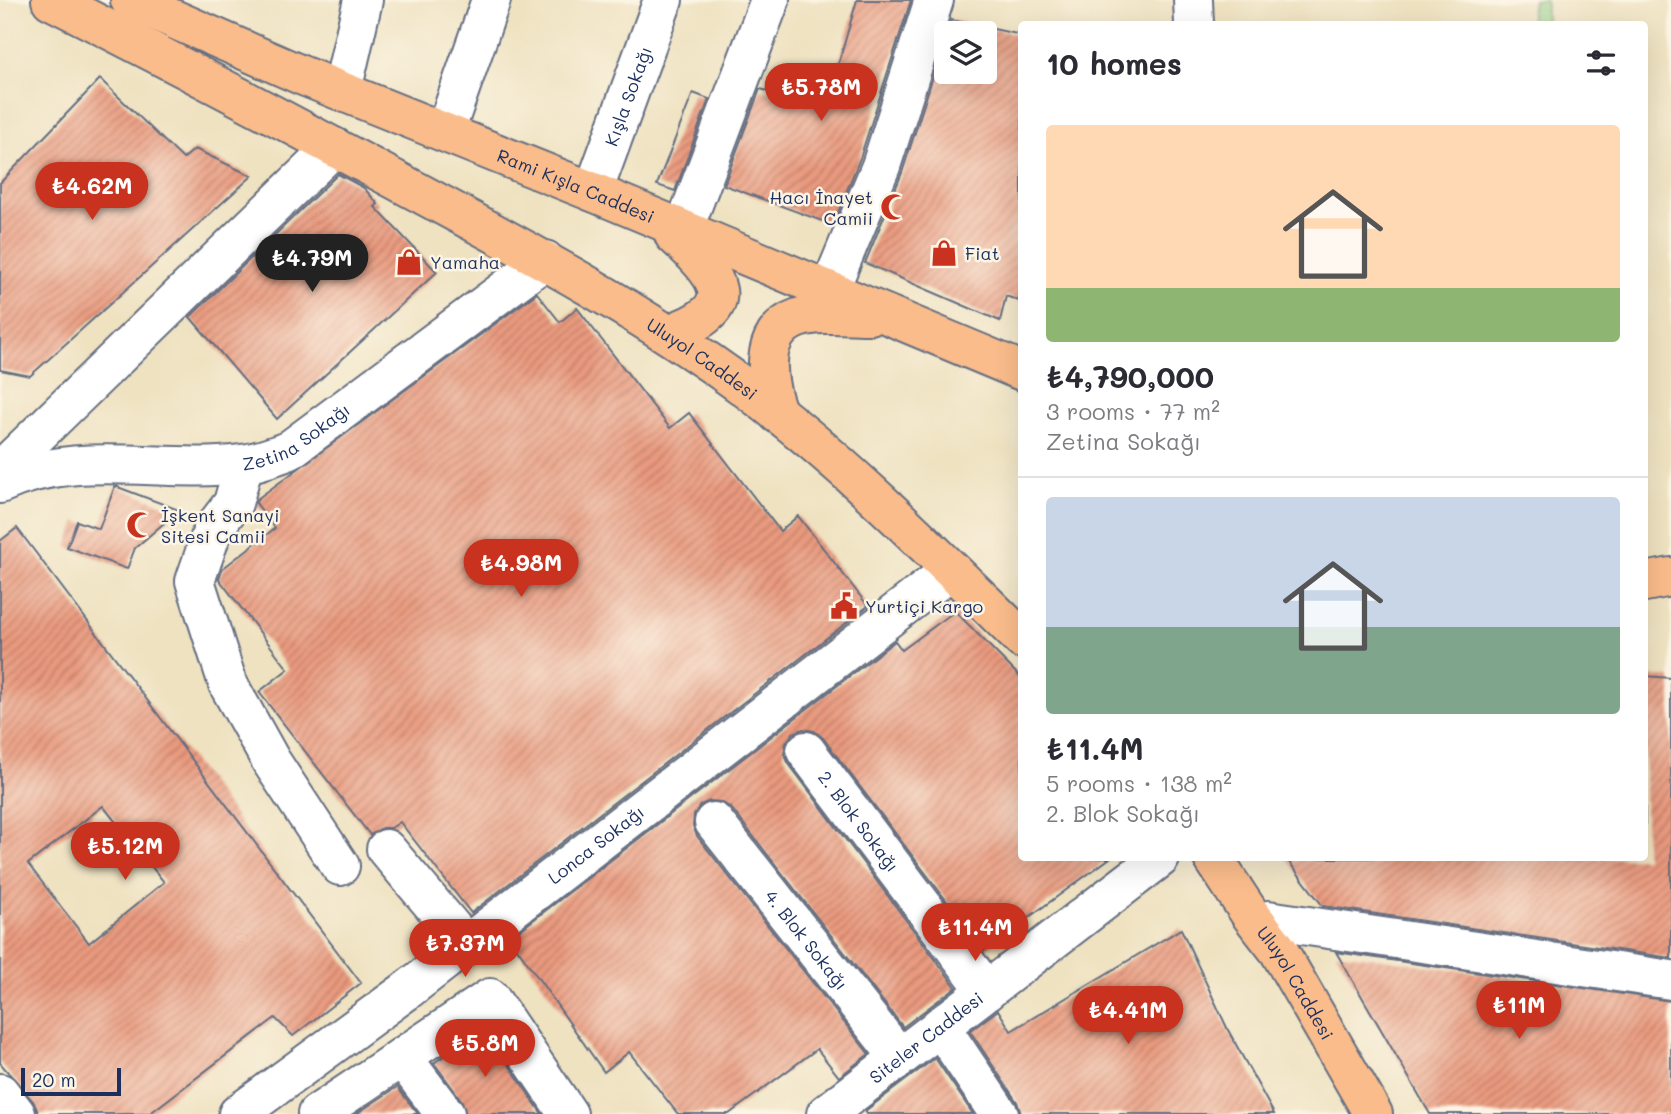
<!DOCTYPE html>
<html lang="en">
<head>
<meta charset="utf-8">
<style>
  :root { --surface:#fff; --page:#f2f2f3; --text:#2b2b33; --muted:#7c7c81; --line:#e1e1e2; --accent:#c8321e }
  body { margin:0; font-family:Mali,sans-serif; background:var(--page); color:var(--text); height:100vh; display:flex; flex-direction:column; font-size:26px; white-space:nowrap }
  * { box-sizing:border-box; margin:0 }
  p { font-size:23px; color:var(--muted) }
  .icon { flex:none; width:38px; height:38px; fill:none; stroke:currentColor; stroke-width:2; stroke-linecap:round; stroke-linejoin:round }
  .map { position:relative; flex:1; overflow:hidden }
  .drawer { position:absolute; left:1018px; top:21px; width:630px; height:840px; display:flex; flex-direction:column; background:var(--surface); border-radius:7px; box-shadow:0 7px 28px #0002 }
  .drawer>* { flex:none }
  .fabs { position:absolute; left:934px; top:21px; display:grid; gap:14px }
  .fabs a { display:grid; place-items:center; width:63px; height:63px; border-radius:7px; background:var(--surface); box-shadow:0 7px 28px #0002; font-size:35px }
  .scale { position:absolute; left:21px; bottom:18px; width:100px; box-sizing:border-box; padding-left:7px; border:4px solid #1b2f5e; border-top:0; font-size:19px; line-height:24px; white-space:nowrap; color:#1b2f5e; -webkit-text-stroke:5px #fcf5e5; paint-order:stroke }
  .price { position:absolute; translate:-50% -60px; padding:0 16px; border-radius:24px; background:var(--accent); color:#fff; font-size:23px; line-height:46px; filter:drop-shadow(0 2px 4px #0008) }
  .price::after { content:''; position:absolute; left:50%; top:42px; width:21px; height:16px; margin-left:-10px; background:inherit; clip-path:polygon(0 0,100% 0,50% 100%) }
  .price.selected { background:#222; color:#fff }
  ul { padding:0; list-style:none }
  li { display:grid; align-content:center; gap:14px; height:371px; padding:0 28px }
  li+li { border-top:2px solid var(--line) }
  li span { display:grid; place-items:center; height:217px; border-radius:7px; color:#555 }
  li>.icon { margin-inline-start:auto }
  span .icon { width:126px; height:126px; fill:#fffc; stroke-width:1 }
  li b { font-size:30px }
  h2 { display:flex; justify-content:space-between; align-items:center; height:84px; padding:0 28px; font-size:30px }
  .map>svg:first-child { display:block }
  .grass { fill:#91cd83; stroke:#567e70; stroke-width:2 }
  .building { fill:url(#building-hatch); fill-rule:evenodd }
  .lines { fill:none; stroke-linecap:round; stroke-linejoin:round }
  .minor-casing { stroke:#656e81; stroke-width:42 }
  .major-casing { stroke:#656e81; stroke-width:42 }
  .minor { stroke:#fff; stroke-width:38 }
  .major { stroke:#fabc8b; stroke-width:38 }
  .labels { text-anchor:middle; dominant-baseline:central; stroke-width:5; stroke-linejoin:round; paint-order:stroke }
  .street-label { font-size:18px; fill:#1b2f5e; stroke:#fcf5e5 }
  .poi-label { font-size:18px; fill:#1b2f5e; stroke:#fcf5e5; text-anchor:start }
</style>
</head>
<body>
<div class="map">
<svg width="1671" height="1114" viewBox="0 0 1671 1114">
  <defs>
    <pattern id="building-hatch" width="6" height="6" patternUnits="userSpaceOnUse" patternTransform="scale(1.75)"><rect width="6" height="6" fill="#ea9a7e"/><path d="M-1 1l2-2M0 6l6-6M5 7l2-2" fill="none" stroke="#bd7e6a"/></pattern>
  </defs>
  <rect width="100%" height="100%" fill="#fcf5e5"/>
  <filter id="ink" filterUnits="userSpaceOnUse"><feTurbulence type="fractalNoise" baseFrequency=".0143" numOctaves="2"/><feDisplacementMap in="SourceGraphic" scale="14" xChannelSelector="R" yChannelSelector="G"/><feConvolveMatrix kernelMatrix="1 2 1 2 8 2 1 2 1" color-interpolation-filters="sRGB"/></filter>
  <filter id="wash" filterUnits="userSpaceOnUse"><feTurbulence type="fractalNoise" baseFrequency=".00686" numOctaves="4" result="noise"/><feDisplacementMap in="SourceGraphic" scale="28" xChannelSelector="R" yChannelSelector="G"/><feGaussianBlur stdDeviation="1.57" result="paint"/><feColorMatrix in="noise" values="0 0 0 0 0 0 0 0 0 0 0 0 0 0 0 0 0 1.4 0 .05"/><feComposite in="paint" operator="in"/></filter>
  <g filter="url(#wash)">
    <rect width="100%" height="100%" fill="#efe2c1"/>
    <path class="grass" d="M 1533,0 L 1546,0 L 1546,24 L 1530,24 Z"/>
    <g id="blocks">
      <g class="building">
        <path d="M 857,0 L 911,0 L 860,158 L 833,225 L 724,185 L 760,89 L 826,106 Z"/>
        <path d="M 951,20 L 1022,35 L 1022,302 L 1006,296 L 1000,321 L 865,263 L 902,173 ZM 947,33 L 985,33 L 985,72 L 947,72 Z"/>
        <path d="M 100,79 L 183,159 L 195,149 L 252,176 L 30,376 L 0,370 L 0,183 Z"/>
        <path d="M 693,93 L 709,99 L 675,191 L 657,185 Z"/>
        <path d="M 338,174 L 364,188 L 378,204 L 375,207 L 437,272 L 277,419 L 190,317 Z"/>
        <path d="M 537,293 L 560,322 L 577,308 L 670,428 L 689,413 L 780,531 L 798,516 L 868,606 L 471,913 L 400,822 L 391,828 L 382,828 L 370,835 L 259,692 L 288,669 L 219,579 L 222,569 L 275,528 L 256,503 L 257,499 Z"/>
        <path d="M 115,486 L 179,510 L 135,548 L 127,569 L 67,547 L 77,521 L 99,529 Z"/>
        <path d="M 17,528 L 361,983 L 293,1036 L 275,1018 L 149,1114 L 39,1114 L 33,1101 L 0,1063 L 0,541 ZM 103,806 L 164,882 L 89,943 L 28,864 Z"/>
        <path d="M 955,611 L 1022,679 L 1022,858 L 1110,858 L 984,950 L 823,738 L 814,731 L 803,729 L 793,733 L 786,743 L 784,754 L 789,764 L 956,987 L 903,1027 L 731,808 L 721,802 L 710,801 L 700,805 L 694,815 L 693,826 L 697,836 L 869,1054 L 839,1077 L 817,1049 L 729,1114 L 678,1114 L 629,1052 L 604,1072 L 510,938 L 895,641 L 902,650 Z"/>
        <path d="M 1645,676 L 1671,678 L 1671,958 L 1323,906 L 1286,858 L 1645,858 Z"/>
        <path d="M 1181,929 L 1228,1030 L 1274,1114 L 1021,1114 L 1017,1102 L 970,1031 L 998,1010 L 1011,1031 Z"/>
        <path d="M 1336,952 L 1671,1001 L 1671,1114 L 1430,1114 Z"/>
        <path d="M 484,1028 L 486,1031 L 542,1114 L 466,1114 L 462,1101 L 434,1063 Z"/>
        <path d="M 935,1058 L 973,1114 L 867,1114 L 865,1111 Z"/>
        <path d="M 397,1087 L 418,1114 L 356,1114 Z"/>
      </g>
    </g>
  </g>
  <g filter="url(#ink)">
    <use href="#blocks" fill-opacity="0" stroke="#656e81" stroke-width="2"/>
    <g class="lines">
      <defs>
        <g id="minor">
          <path d="M 1193,0 L 1194,24"/>
          <path d="M 342,91 L 363,0"/>
          <path d="M 445,132 L 491,0"/>
          <path id="s1" d="M 593,192 L 663,0"/>
          <path d="M 683,231 L 770,0"/>
          <path d="M 829,291 L 881,166 L 934,0"/>
          <path d="M 244,464 L 233,503 L 213,529 L 195,581 L 228,684 L 271,761 L 340,866"/>
          <path d="M 0,471 L 334,147"/>
          <path id="s2" d="M 0,484 C 77,448 160,474 241,464 C 257,463 273,456 288,451 L 545,260"/>
          <path id="s3" d="M 806,751 L 987,991"/>
          <path id="s4" d="M 714,822 L 899,1057"/>
          <path d="M 386,849 L 466,944"/>
          <path d="M 1268,920 L 1671,980"/>
          <path d="M 940,1026 L 999,1114"/>
          <path d="M 402,1057 L 445,1114"/>
          <path d="M 0,1093 L 16,1114"/>
          <path id="s5" d="M 238,1114 L 406,991 L 951,570"/>
          <path d="M 317,1114 L 490,998 L 568,1114"/>
          <path id="s6" d="M 826,1114 L 1160,858"/>
        </g>
        <g id="major">
          <path id="s7" d="M 51,0 C 174,62 295,126 416,191 C 530,252 643,312 748,390 C 847,464 934,553 1022,639"/>
          <path id="s8" d="M 130,0 L 301,75 L 593,192 L 1022,371"/>
          <path d="M 668,334 C 745,308 720,277 674,235"/>
          <path d="M 778,414 C 766,383 757,332 798,318 C 819,311 848,315 870,315"/>
          <path d="M 1645,582 L 1671,577"/>
          <path id="s9" d="M 1213,858 L 1250,914 L 1279,951 L 1373,1114"/>
        </g>
      </defs>
      <use href="#minor" class="minor-casing"/>
      <use href="#major" class="major-casing"/>
      <use href="#minor" class="minor"/>
      <use href="#major" class="major"/>
    </g>
  </g>
  <defs>
    <symbol id="mosque-bare" viewBox="-9 -9 18 18"><path d="M3.5-4.9A6 6 0 1 0 3.5 4.9A5 5 0 1 1 3.5-4.9Z" fill="#c8321e" stroke="#fcf5e5" stroke-width="2.5" paint-order="stroke"/></symbol>
    <symbol id="shop-bare" viewBox="-9 -9 18 18"><path d="M-5-2.5h2.3a2.7 3.5 0 0 1 5.4 0H5L5.5 6h-11ZM-1.5-2.5h3a1.5 2.3 0 0 0-3 0Z" fill="#c8321e" stroke="#fcf5e5" stroke-width="2.5" paint-order="stroke"/></symbol>
    <symbol id="civic-bare" viewBox="-9 -9 18 18"><path d="M-.6-6.5H3V-4.5H.6V-3L4-1V1h2V6H-6V1h2V-1L-.6-3ZM-1.2 2.5V6h2.4V2.5Z" fill="#c8321e" stroke="#fcf5e5" stroke-width="2.5" paint-order="stroke"/></symbol>
  </defs>
  <g fill-rule="evenodd">
    <use href="#mosque-bare" x="875" y="188" width="38" height="38"/>
    <use href="#shop-bare" x="925" y="234" width="38" height="38"/>
    <use href="#shop-bare" x="390" y="243" width="38" height="38"/>
    <use href="#mosque-bare" x="121" y="506" width="38" height="38"/>
    <use href="#civic-bare" x="825" y="587" width="38" height="38"/>
  </g>
  <g class="labels">
    <g class="street-label">
      <text stroke="none"><textPath href="#s1" startOffset="102">Kışla Sokağı</textPath></text>
      <text stroke="none"><textPath href="#s8" startOffset="483">Rami Kışla Caddesi</textPath></text>
      <text stroke="none"><textPath href="#s7" startOffset="744">Uluyol Caddesi</textPath></text>
      <text stroke="none"><textPath href="#s2" startOffset="306">Zetina Sokağı</textPath></text>
      <text stroke="none"><textPath href="#s3" startOffset="88">2. Blok Sokağı</textPath></text>
      <text stroke="none"><textPath href="#s5" startOffset="448">Lonca Sokağı</textPath></text>
      <text stroke="none"><textPath href="#s4" startOffset="150">4. Blok Sokağı</textPath></text>
      <text stroke="none"><textPath href="#s9" startOffset="150">Uluyol Caddesi</textPath></text>
      <text stroke="none"><textPath href="#s6" startOffset="126">Siteler Caddesi</textPath></text>
    </g>
    <g class="poi-label">
      <text x="873" y="197" text-anchor="end">Hacı İnayet<tspan x="873" dy="21">Camii</tspan></text>
      <text x="965" y="253">Fiat</text>
      <text x="430" y="262">Yamaha</text>
      <text x="161" y="515">İşkent Sanayi<tspan x="161" dy="21">Sitesi Camii</tspan></text>
      <text x="865" y="606">Yurtiçi Kargo</text>
    </g>
  </g>
</svg>
<div class="fabs">
<a><svg class="icon" aria-label="layers" viewBox="0 0 24 24"><path d="M12 4l9 5-9 5-9-5zM3 14l9 5 9-5"/></svg></a>
</div>
<div class="scale">20 m</div>
<b class="price" style="left:821px;top:123px">₺5.78M</b>
<b class="price" style="left:92px;top:222px">₺4.62M</b>
<b class="price selected" style="left:312px;top:294px">₺4.79M</b>
<b class="price" style="left:521px;top:599px">₺4.98M</b>
<b class="price" style="left:125px;top:882px">₺5.12M</b>
<b class="price" style="left:975px;top:963px">₺11.4M</b>
<b class="price" style="left:465px;top:979px">₺7.37M</b>
<b class="price" style="left:1519px;top:1041px">₺11M</b>
<b class="price" style="left:1128px;top:1046px">₺4.41M</b>
<b class="price" style="left:485px;top:1079px">₺5.8M</b>
<section class="drawer">
<h2>10 homes<svg class="icon" aria-label="filters" viewBox="0 0 24 24"><path d="M4 7h16M4 17h16"/><circle cx="9" cy="7" r="2"/><circle cx="15" cy="17" r="2"/></svg></h2>
<ul>
<li><span style="background:linear-gradient(#ffd9b3 75%,#8fb573 0)"><svg class="icon" aria-label="home" viewBox="0 0 24 24"><path d="M3 11l9-7 9 7M6 9v11h12V9"/></svg></span><div><b>₺4,790,000</b><p>3 rooms · 77 m²</p><p>Zetina Sokağı</p></div></li>
<li><span style="background:linear-gradient(#c9d6e8 60%,#7fa58c 0)"><svg class="icon" aria-label="home" viewBox="0 0 24 24"><path d="M3 11l9-7 9 7M6 9v11h12V9"/></svg></span><div><b>₺11.4M</b><p>5 rooms · 138 m²</p><p>2. Blok Sokağı</p></div></li>
</ul>
</section>
</div>
</body>
</html>
